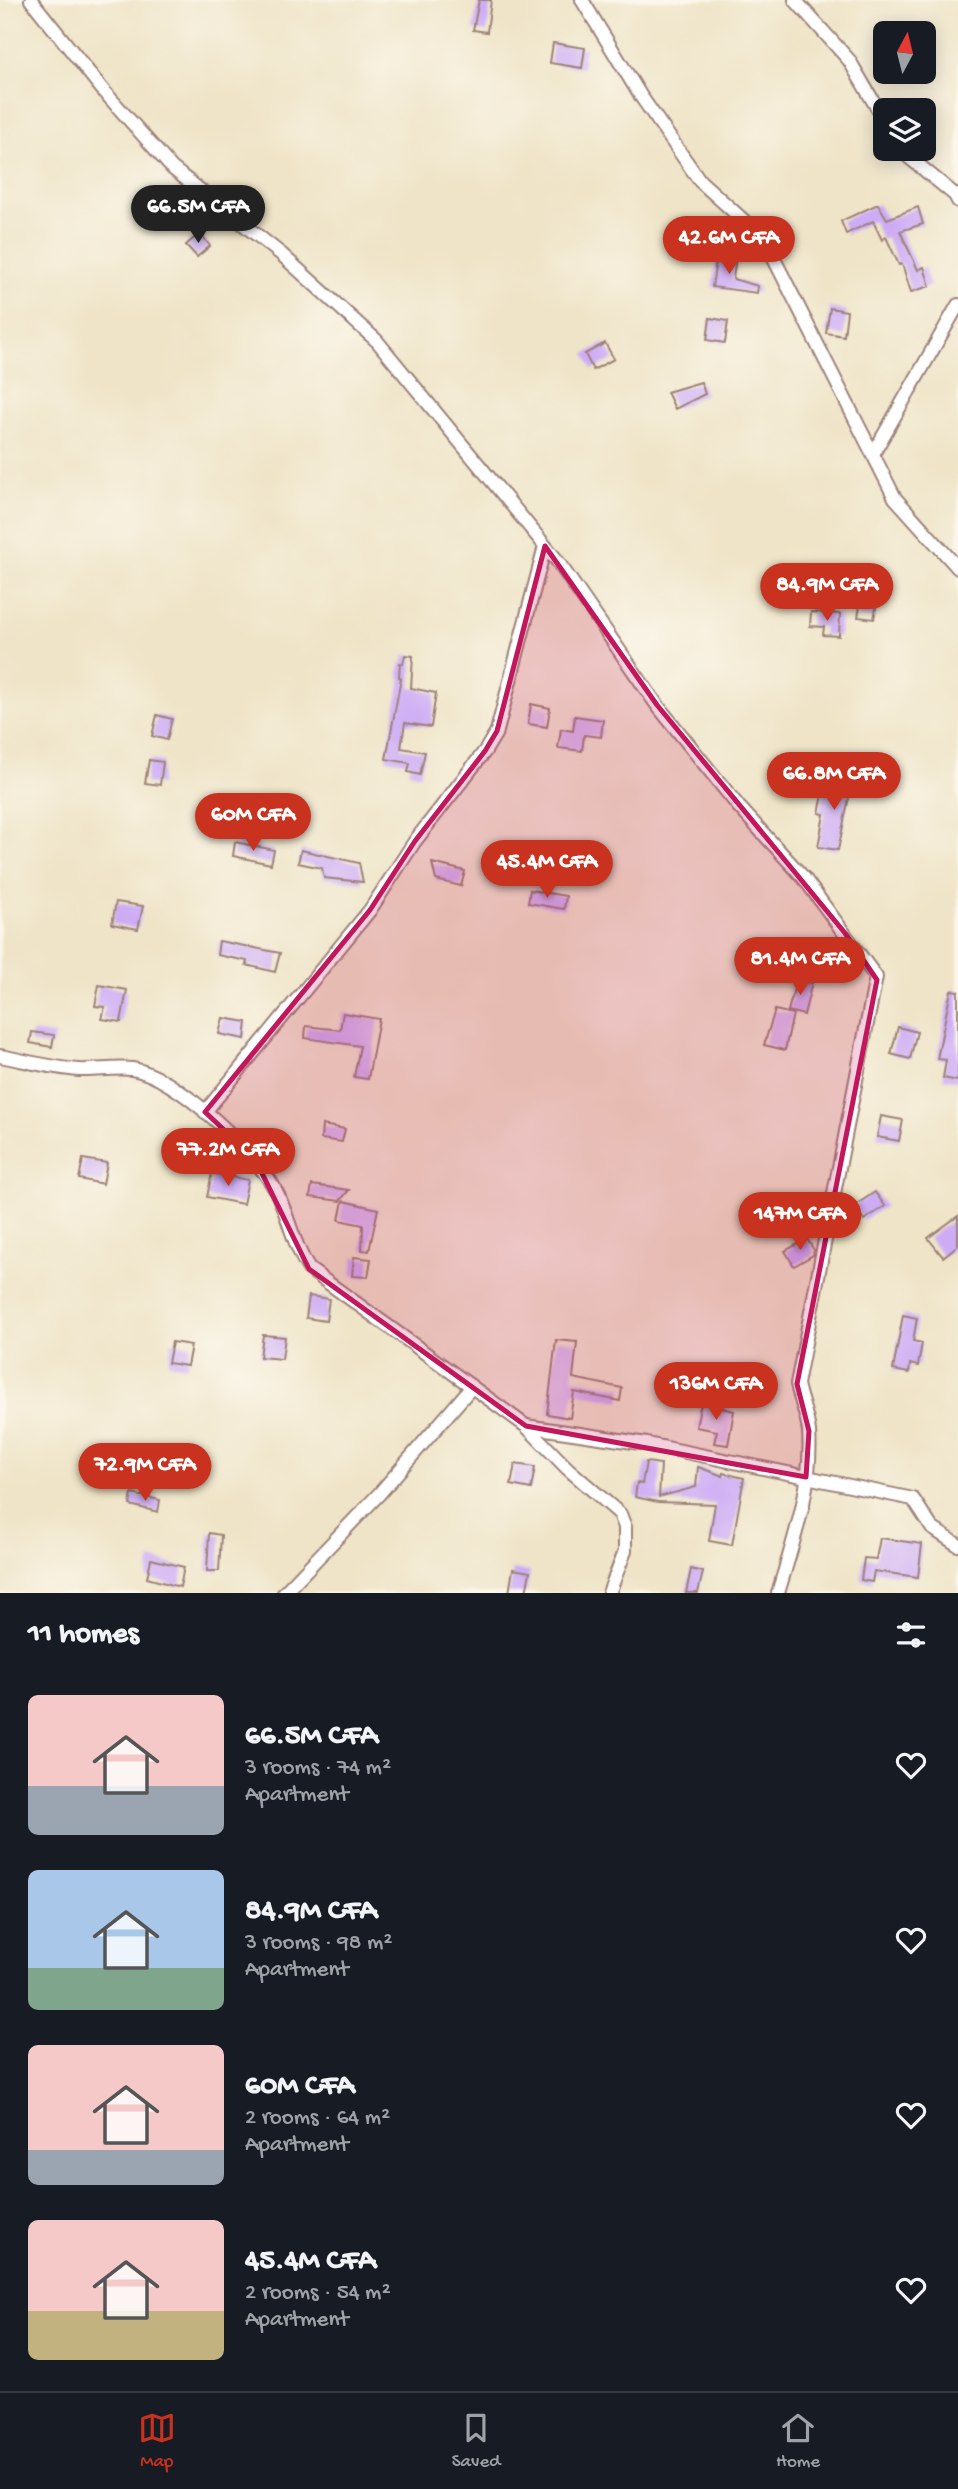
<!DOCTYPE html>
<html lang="en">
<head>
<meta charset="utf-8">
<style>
  :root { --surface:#171b24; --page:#20242c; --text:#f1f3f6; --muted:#9ea1a6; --line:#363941; --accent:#c8321e }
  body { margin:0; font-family:"Gochi Hand",sans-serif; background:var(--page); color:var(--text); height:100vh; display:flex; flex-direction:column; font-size:26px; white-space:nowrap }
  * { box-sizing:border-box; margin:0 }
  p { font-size:23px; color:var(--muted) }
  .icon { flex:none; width:38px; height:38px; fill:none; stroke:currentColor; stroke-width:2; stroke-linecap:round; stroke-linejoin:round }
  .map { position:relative; height:1593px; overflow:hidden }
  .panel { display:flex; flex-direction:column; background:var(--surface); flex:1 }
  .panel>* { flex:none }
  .needle { width:46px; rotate:7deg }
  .tools { position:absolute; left:873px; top:21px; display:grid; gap:14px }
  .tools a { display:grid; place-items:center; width:63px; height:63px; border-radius:10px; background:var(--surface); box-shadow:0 4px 18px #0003; font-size:35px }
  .price { position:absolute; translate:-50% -60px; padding:0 16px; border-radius:24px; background:var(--accent); color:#fff; font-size:23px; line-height:46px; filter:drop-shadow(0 2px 4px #0008) }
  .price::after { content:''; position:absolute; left:50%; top:42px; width:21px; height:16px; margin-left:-10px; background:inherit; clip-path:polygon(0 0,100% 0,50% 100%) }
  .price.active { background:#222; color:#fff }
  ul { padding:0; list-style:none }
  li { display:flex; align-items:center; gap:21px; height:175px; padding:0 28px }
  li span { display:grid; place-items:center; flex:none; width:196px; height:140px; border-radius:10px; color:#555 }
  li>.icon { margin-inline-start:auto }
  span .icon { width:84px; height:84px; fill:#fffc; stroke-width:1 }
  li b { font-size:30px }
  h2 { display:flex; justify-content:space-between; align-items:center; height:84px; padding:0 28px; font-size:30px }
  .tab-bar { display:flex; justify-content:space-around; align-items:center; height:98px; border-top:2px solid var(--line); background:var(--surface); font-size:19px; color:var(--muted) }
  .tab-bar a { display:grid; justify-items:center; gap:4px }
  .tab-bar .active { color:var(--accent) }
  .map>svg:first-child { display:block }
  .building { fill:#cdacf5 }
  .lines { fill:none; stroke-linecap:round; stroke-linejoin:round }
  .street-casing { stroke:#9c8279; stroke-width:16 }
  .street { stroke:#fff; stroke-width:12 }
  .marked { fill:#c2185b; fill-opacity:0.2; stroke:#c2185b; stroke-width:5; stroke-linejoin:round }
</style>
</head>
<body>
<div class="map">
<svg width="958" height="1593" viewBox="0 0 958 1593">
  <rect width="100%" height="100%" fill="#fbf7ec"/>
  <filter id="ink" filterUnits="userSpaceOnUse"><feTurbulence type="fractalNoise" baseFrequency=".0143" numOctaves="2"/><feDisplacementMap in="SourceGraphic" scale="14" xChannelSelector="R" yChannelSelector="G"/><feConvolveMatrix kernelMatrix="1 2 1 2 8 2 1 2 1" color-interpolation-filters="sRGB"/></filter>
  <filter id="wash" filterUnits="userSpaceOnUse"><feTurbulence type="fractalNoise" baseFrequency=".00686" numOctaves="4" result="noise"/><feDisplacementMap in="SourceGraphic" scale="28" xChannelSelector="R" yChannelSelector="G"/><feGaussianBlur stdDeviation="1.57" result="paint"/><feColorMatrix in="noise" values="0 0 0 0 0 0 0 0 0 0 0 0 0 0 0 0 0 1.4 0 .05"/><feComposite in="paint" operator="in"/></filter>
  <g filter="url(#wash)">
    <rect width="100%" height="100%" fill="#efe4c7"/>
    <g id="blocks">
      <g class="building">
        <path d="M 479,0 L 491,0 L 487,32 L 473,30 Z"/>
        <path d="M 553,43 L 585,48 L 582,68 L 550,63 Z"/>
        <path d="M 878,204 L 887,219 L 918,207 L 923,224 L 900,231 L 918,270 L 924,267 L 930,286 L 911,292 L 902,264 L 899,265 L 886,237 L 882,240 L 873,221 L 846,234 L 841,221 Z"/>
        <path d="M 200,233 L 210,246 L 197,257 L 186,245 Z"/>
        <path d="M 717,254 L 736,257 L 733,279 L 758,286 L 757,293 L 712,287 Z"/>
        <path d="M 830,308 L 847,311 L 844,336 L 826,333 Z"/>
        <path d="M 710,318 L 728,321 L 725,343 L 707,340 Z"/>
        <path d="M 605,343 L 614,359 L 593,370 L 585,354 Z"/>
        <path d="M 701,382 L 705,394 L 675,409 L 667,392 Z"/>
        <path d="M 864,584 L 880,586 L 874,619 L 858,617 Z"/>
        <path d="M 811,612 L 840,614 L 839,636 L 823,635 L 824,627 L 810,626 Z"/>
        <path d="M 405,655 L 413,656 L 411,688 L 436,693 L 431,727 L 405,723 L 401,748 L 425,752 L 420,775 L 408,772 L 410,763 L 386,759 L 401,678 L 399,677 L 400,663 L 403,664 Z"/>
        <path d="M 531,704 L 550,708 L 547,727 L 528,724 Z"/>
        <path d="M 157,715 L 172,719 L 167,740 L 152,736 Z"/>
        <path d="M 575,716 L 603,720 L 601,737 L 584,735 L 582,751 L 558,748 L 561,729 L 573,731 Z"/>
        <path d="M 149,760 L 163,762 L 160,785 L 145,783 Z"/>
        <path d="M 827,777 L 852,783 L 838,850 L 818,847 L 824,814 L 819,813 Z"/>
        <path d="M 235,842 L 274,850 L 271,864 L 233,856 Z"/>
        <path d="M 301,850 L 359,863 L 363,882 L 324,878 L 322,868 L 298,863 Z"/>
        <path d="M 432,863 L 465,871 L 461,886 L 436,880 Z"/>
        <path d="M 530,890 L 566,896 L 564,909 L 528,903 Z"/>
        <path d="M 116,902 L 143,906 L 138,929 L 112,924 Z"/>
        <path d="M 219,941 L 280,953 L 275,972 L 246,965 L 247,961 L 217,955 Z"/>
        <path d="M 790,945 L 801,946 L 798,978 L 785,977 Z"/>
        <path d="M 796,981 L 812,982 L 804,1015 L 788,1011 Z"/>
        <path d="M 99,985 L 127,990 L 121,1022 L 102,1019 L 105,1007 L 95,1006 Z"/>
        <path d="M 951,990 L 958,991 L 958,1081 L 943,1078 L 946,1060 L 937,1059 Z"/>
        <path d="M 775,1010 L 793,1014 L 785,1050 L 764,1045 Z"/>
        <path d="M 343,1013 L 379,1019 L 368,1079 L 354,1077 L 360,1046 L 305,1038 L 306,1026 L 340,1030 Z"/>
        <path d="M 223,1018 L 247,1022 L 245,1039 L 219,1034 Z"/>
        <path d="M 898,1027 L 917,1032 L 910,1059 L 891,1054 Z"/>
        <path d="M 32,1032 L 54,1035 L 52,1047 L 30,1043 Z"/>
        <path d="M 881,1116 L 903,1120 L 899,1141 L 877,1137 Z"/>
        <path d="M 322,1125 L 345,1129 L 342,1142 L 321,1139 Z"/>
        <path d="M 83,1159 L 107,1163 L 103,1184 L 79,1179 Z"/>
        <path d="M 212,1173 L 248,1180 L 243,1204 L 207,1197 Z"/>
        <path d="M 312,1185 L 349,1190 L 340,1201 L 310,1197 Z"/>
        <path d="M 875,1192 L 885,1206 L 864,1220 L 854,1206 Z"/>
        <path d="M 343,1201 L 378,1209 L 369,1251 L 362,1250 L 363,1225 L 339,1220 Z"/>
        <path d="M 958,1216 L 958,1245 L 943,1257 L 928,1238 Z"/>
        <path d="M 807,1239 L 814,1250 L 813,1255 L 794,1266 L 785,1251 Z"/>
        <path d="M 354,1257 L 371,1259 L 368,1277 L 352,1276 Z"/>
        <path d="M 309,1296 L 329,1299 L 326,1321 L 306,1318 Z"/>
        <path d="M 903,1315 L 917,1318 L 913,1341 L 922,1343 L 918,1366 L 910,1364 L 909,1373 L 893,1370 Z"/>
        <path d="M 263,1335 L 285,1337 L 282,1359 L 260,1357 Z"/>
        <path d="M 556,1340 L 577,1342 L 573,1378 L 622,1388 L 620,1401 L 574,1392 L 570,1418 L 547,1414 Z"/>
        <path d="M 172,1342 L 191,1345 L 187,1366 L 168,1363 Z"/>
        <path d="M 701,1403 L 734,1411 L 728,1445 L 714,1443 L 717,1431 L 696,1427 Z"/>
        <path d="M 646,1462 L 661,1464 L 659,1497 L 696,1487 L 698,1467 L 723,1476 L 723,1473 L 744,1478 L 732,1545 L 709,1541 L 715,1504 L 658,1502 L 635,1497 L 637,1483 L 642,1484 Z"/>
        <path d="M 515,1464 L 535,1467 L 531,1489 L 511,1485 Z"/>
        <path d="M 132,1494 L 160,1500 L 158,1512 L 130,1505 Z"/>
        <path d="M 209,1533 L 221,1535 L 219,1571 L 207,1571 Z"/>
        <path d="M 880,1538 L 922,1544 L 918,1577 L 874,1571 L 872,1582 L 861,1580 L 864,1558 L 876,1559 Z"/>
        <path d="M 151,1559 L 184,1567 L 180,1587 L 147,1578 Z"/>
        <path d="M 513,1569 L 530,1572 L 526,1593 L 509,1593 Z"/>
        <path d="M 691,1569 L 703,1572 L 698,1593 L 686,1593 Z"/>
      </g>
    </g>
  </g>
  <g filter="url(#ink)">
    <use href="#blocks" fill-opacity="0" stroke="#9c8279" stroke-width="2"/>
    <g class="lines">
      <defs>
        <g id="street">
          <path d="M 31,0 L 102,89 L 172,168 L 281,254 L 377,341 L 556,559 L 657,705 L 739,807 L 804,878 L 876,977 L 797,1384 C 800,1400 808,1417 809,1432 C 813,1487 793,1542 778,1593"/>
          <path d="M 582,0 L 640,95 L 700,181 L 764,239 L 895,498 L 958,568"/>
          <path d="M 795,0 L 849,60 L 886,123"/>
          <path d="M 899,149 L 955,195 L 958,201"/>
          <path d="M 873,454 L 958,305"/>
          <path d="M 0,1056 C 26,1061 52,1068 79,1070 C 96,1071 114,1067 132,1069 C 175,1075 256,1152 276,1191 C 289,1216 293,1245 309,1269 L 526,1426 L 647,1444 L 913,1499 L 932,1528 L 958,1545"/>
          <path d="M 205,1112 L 370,910 L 415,841 L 485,751 L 497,731 L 545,546"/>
          <path d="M 526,1426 L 567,1468 L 620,1514 L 625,1527 L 625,1551 L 609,1593"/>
          <path d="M 284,1593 L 379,1494 L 470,1389"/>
        </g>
      </defs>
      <use href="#street" class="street-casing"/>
      <use href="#street" class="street"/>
    </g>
  </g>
  <path class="marked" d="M 545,546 L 657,705 L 845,933 L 877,980 L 797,1384 L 809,1431 L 806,1477 L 526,1426 L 309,1269 L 255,1159 L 205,1112 L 370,910 L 415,841 L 485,751 L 497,731 Z"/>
</svg>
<div class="tools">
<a><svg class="needle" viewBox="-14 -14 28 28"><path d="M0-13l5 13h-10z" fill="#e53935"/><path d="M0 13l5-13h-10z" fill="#9ea1a6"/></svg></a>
<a><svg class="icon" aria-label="layers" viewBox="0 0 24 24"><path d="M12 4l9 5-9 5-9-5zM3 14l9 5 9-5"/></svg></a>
</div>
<b class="price active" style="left:198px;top:245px">66.5M CFA</b>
<b class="price" style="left:729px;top:276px">42.6M CFA</b>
<b class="price" style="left:827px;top:623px">84.9M CFA</b>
<b class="price" style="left:834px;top:812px">66.8M CFA</b>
<b class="price" style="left:253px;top:853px">60M CFA</b>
<b class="price" style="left:547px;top:900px">45.4M CFA</b>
<b class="price" style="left:800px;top:997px">81.4M CFA</b>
<b class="price" style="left:228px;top:1188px">77.2M CFA</b>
<b class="price" style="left:800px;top:1252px">147M CFA</b>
<b class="price" style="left:716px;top:1422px">136M CFA</b>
<b class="price" style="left:145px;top:1503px">72.9M CFA</b>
</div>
<section class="panel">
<h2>11 homes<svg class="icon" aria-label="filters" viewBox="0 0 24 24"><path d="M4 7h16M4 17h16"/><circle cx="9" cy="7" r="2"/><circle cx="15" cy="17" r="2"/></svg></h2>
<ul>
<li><span style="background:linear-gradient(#f6c9c9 65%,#9aa5b1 0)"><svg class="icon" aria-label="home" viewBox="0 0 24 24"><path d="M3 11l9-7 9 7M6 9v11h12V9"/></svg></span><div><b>66.5M CFA</b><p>3 rooms · 74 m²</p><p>Apartment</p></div><svg class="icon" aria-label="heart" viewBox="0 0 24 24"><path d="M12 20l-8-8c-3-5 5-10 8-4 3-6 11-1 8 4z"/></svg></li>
<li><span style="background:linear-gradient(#a9c7e8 70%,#7fa58c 0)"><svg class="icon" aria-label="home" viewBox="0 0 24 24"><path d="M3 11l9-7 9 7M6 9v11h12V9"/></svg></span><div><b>84.9M CFA</b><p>3 rooms · 98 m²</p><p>Apartment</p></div><svg class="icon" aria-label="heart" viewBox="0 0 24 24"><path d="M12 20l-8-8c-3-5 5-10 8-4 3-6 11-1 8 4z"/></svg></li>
<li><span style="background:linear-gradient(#f6c9c9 75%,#9aa5b1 0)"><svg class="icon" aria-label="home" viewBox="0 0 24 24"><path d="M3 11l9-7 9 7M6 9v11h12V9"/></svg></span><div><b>60M CFA</b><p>2 rooms · 64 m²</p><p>Apartment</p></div><svg class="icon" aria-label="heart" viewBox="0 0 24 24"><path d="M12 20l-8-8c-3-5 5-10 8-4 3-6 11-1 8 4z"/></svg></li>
<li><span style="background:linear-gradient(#f6c9c9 65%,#c2b280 0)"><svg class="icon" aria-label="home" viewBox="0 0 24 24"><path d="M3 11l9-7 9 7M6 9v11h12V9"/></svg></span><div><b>45.4M CFA</b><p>2 rooms · 54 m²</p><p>Apartment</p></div><svg class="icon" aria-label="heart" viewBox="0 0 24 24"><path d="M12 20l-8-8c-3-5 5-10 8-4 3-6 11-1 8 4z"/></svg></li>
</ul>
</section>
<nav class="tab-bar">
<a class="active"><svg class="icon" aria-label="map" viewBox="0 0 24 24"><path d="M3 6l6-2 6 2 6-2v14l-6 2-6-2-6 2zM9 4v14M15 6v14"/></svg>Map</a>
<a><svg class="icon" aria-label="saved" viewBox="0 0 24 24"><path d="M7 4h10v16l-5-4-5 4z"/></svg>Saved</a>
<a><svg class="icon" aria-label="home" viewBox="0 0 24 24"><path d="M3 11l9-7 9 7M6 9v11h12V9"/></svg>Home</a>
</nav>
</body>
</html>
